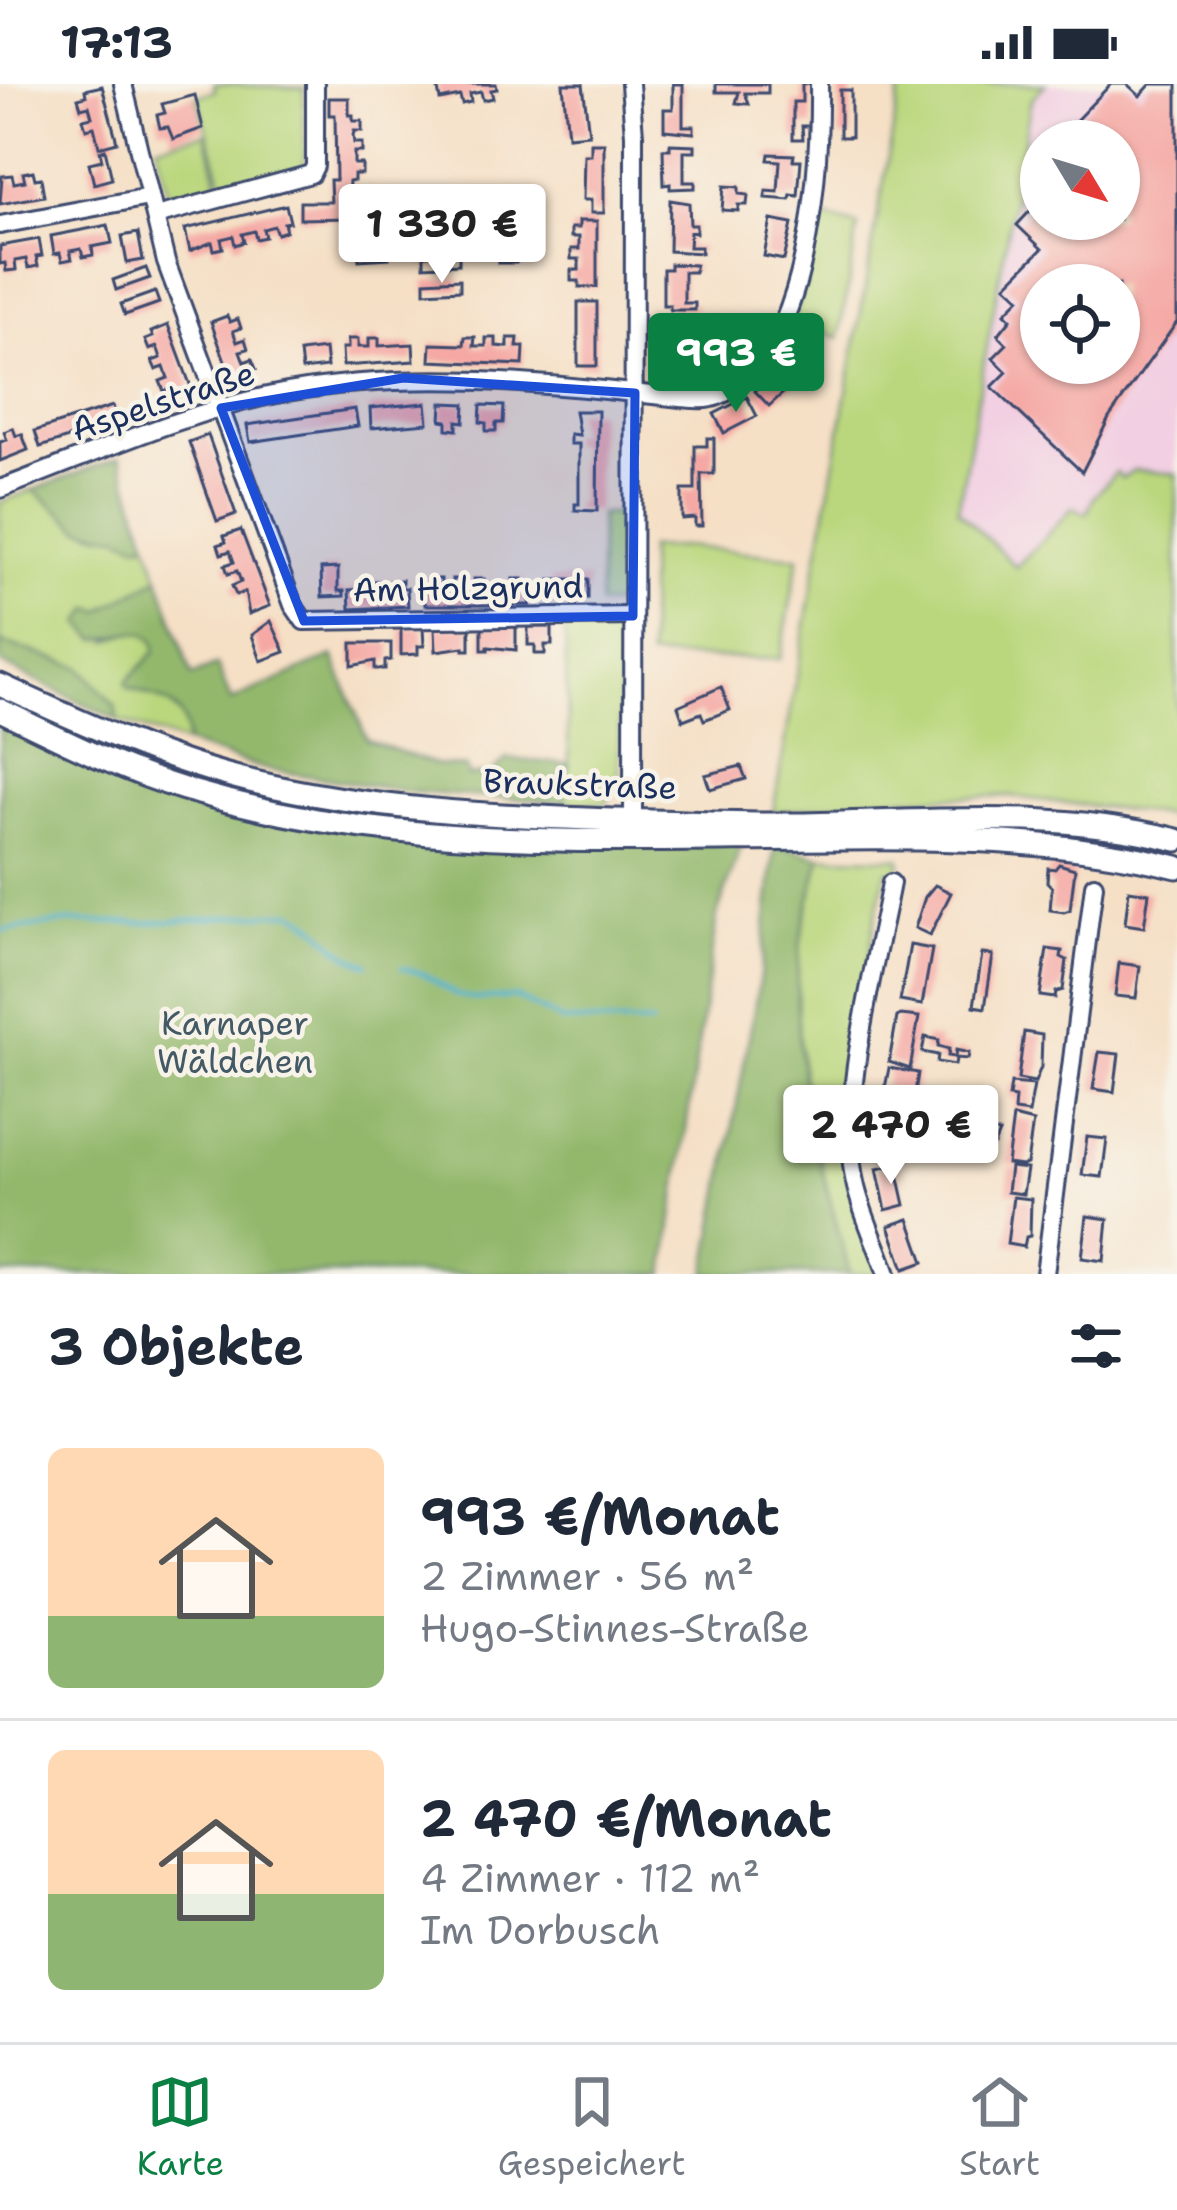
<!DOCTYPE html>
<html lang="de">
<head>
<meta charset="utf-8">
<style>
  :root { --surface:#fff; --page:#f2f2f3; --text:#1f2937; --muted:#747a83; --line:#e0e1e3; --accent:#0b8043 }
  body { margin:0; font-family:"Shantell Sans",sans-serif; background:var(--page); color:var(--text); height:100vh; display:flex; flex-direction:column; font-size:45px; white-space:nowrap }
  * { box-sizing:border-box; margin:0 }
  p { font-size:39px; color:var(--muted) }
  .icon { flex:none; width:66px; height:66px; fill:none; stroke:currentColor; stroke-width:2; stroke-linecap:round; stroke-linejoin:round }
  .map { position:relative; height:1190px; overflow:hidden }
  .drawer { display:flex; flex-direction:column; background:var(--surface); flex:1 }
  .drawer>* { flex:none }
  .needle { width:78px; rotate:128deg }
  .controls { position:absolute; left:1020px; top:36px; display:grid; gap:24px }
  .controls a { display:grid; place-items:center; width:120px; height:120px; border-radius:50%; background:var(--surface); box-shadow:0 3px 9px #0004; font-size:60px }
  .price { position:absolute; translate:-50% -102px; padding:0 27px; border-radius:12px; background:#fff; color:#222; font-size:39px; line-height:78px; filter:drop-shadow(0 3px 6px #0008) }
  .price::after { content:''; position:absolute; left:50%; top:72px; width:36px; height:27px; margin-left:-18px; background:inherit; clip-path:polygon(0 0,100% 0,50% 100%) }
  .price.selected { background:var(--accent); color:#fff }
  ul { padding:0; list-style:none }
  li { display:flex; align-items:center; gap:36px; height:300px; padding:0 48px }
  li+li { border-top:3px solid var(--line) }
  li span { display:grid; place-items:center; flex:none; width:336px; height:240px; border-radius:18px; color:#555 }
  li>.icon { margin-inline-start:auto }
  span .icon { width:144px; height:144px; fill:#fffc; stroke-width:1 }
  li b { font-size:51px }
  h2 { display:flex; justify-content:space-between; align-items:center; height:144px; padding:0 48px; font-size:51px }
  .status { display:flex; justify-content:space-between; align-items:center; height:84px; padding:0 60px; background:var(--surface); direction:ltr }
  .status svg { height:33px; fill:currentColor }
  .menu { display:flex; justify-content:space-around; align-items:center; height:168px; border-top:3px solid var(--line); background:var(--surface); font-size:33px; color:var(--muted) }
  .menu a { display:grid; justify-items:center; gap:6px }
  .menu .selected { color:var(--accent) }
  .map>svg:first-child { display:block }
  .built { fill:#f2cfe2; fill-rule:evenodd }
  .green { fill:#bad77d; stroke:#6a836e; stroke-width:3 }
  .forest { fill:#93b86c; stroke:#577465; stroke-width:3 }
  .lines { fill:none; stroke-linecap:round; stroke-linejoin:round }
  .stream { stroke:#48afc7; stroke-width:4.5 }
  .building { fill:#f5a8a4; fill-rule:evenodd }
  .minor-casing { stroke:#3c496d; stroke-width:22 }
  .major-casing { stroke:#3c496d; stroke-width:27 }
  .minor { stroke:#fff; stroke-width:16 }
  .major { stroke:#fff; stroke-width:21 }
  .marked { fill:#1d4ed8; fill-opacity:0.2; stroke:#1d4ed8; stroke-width:9; stroke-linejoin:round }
  .labels { text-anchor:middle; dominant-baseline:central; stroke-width:9; stroke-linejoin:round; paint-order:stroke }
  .street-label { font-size:33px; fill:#1b2f5e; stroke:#f7f3e8 }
  .park-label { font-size:33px; fill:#435966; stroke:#f7f3e8 }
</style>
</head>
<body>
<div class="status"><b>17:13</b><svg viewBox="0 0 49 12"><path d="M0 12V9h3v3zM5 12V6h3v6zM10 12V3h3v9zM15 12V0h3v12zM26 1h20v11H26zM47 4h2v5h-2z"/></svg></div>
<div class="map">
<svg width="1177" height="1190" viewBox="0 0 1177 1190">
  <rect width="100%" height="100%" fill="#f7f3e8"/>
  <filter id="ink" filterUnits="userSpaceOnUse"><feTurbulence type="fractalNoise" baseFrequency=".00833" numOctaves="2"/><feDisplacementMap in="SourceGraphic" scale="24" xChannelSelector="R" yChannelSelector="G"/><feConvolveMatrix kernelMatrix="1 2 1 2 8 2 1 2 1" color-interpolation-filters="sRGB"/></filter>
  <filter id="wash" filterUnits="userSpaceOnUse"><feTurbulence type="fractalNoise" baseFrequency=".004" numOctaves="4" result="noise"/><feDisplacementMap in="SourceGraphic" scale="48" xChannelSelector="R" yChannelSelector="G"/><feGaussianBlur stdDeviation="2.7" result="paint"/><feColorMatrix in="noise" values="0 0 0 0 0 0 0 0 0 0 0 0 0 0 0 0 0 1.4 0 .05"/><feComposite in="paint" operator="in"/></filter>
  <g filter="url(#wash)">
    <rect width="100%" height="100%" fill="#f5dfc5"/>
    <path class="built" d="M 1045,0 L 1177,0 L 1177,390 L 1134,386 L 1122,394 L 1117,389 L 1094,413 L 1087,430 L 1072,423 L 1016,483 L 958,426 L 1031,15 ZM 1041,57 L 1119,57 L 1119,135 L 1041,135 ZM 1041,201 L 1119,201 L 1119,279 L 1041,279 Z"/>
    <g class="green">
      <path d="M 214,0 L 304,4 L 305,84 L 223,102 L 197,12 L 215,7 Z"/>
      <path d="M 901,0 L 1045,0 L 1031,16 L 958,426 L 1016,483 L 1073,423 L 1087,430 L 1094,413 L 1116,388 L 1122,394 L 1134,386 L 1177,390 L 1177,732 L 1005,712 L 887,714 L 773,728 Z"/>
      <path d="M 206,49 L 218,100 L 169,112 L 156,61 Z"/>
      <path d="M 821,132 L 858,142 L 839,254 L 794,237 Z"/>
      <path d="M 33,406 L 93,449 L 119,452 L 137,460 L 148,458 L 159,493 L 101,527 L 109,557 C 127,549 139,541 154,557 L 155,567 L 150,574 C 154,586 157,606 165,615 C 179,634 189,629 186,660 L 117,636 L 115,622 L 80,583 L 0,558 L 0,418 Z"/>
      <path d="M 600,430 L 620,430 L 620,514 L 613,521 L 599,521 Z"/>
      <path d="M 689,463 L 799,473 L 780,575 L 649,573 L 648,464 Z"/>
      <path d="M 565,543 L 620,546 L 619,699 L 606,720 L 565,718 L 569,680 Z"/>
      <path d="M 821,773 L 899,774 L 901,779 L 896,788 L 887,787 L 875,835 L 843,1043 L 880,1190 L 850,1190 C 821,1082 787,976 800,863 C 803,833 814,803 821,773 Z"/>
    </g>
    <g class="forest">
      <path d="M 120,373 L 148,458 L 137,460 L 119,452 L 81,445 L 33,406 Z"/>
      <path d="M 159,493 L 192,592 L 217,581 L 231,617 L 333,572 L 367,656 L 437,681 L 466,683 L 468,692 L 490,690 L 507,675 L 569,680 L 565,718 L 410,708 L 265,685 L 186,660 C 190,619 158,615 127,603 L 126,598 L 155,568 L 154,557 C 135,537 119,557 96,555 L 81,539 L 91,524 L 101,527 C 120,515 140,506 159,493 Z"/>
      <path d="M 0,558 L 80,583 L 115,622 L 117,636 L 0,579 Z"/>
      <path d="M 0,627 L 179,704 L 391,748 L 744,754 L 717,831 L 665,1190 L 0,1190 Z"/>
      <path d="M 775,764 L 794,765 L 821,773 C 814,803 803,833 800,863 C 787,976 821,1082 850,1190 L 706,1190 L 761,887 Z"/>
    </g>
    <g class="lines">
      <g class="stream">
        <path d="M 0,847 L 69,838 L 148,839 L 293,828 C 324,842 335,871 368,880"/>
        <path d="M 402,884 L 424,890 L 456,911 L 477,915 L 515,913 L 563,937 L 652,940"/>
      </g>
    </g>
    <g id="blocks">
      <g class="building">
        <path d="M 437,0 L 496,0 L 497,5 L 491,6 L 493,14 L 483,16 L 481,8 L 470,10 L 471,18 L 462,20 L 460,12 L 440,16 Z"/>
        <path d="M 563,0 L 583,0 L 589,50 L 568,52 Z"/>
        <path d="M 673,0 L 683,0 L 683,42 L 694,42 L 694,49 L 664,46 L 664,25 L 673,25 Z"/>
        <path d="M 716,0 L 768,0 L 768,9 L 745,9 L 749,20 L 736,19 L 739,8 L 716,8 Z"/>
        <path d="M 802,0 L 811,0 L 812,42 L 802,42 L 803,55 L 793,55 L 793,18 L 802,18 Z"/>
        <path d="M 1111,0 L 1127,0 L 1140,12 L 1151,0 L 1177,0 L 1177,238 L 1109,334 L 1082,388 L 992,303 L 1007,288 L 993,274 L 1007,260 L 998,251 L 1011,235 L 1005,229 L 1020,214 L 1006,201 L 1042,165 L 1017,141 L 1041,115 L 1041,135 L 1119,135 L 1119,57 L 1066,57 L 1061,52 ZM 1041,201 L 1119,201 L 1119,279 L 1041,279 Z"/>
        <path d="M 102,2 L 117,58 L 99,63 L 94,43 L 86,45 L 83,35 L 92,33 L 89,22 L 81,24 L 78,14 L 86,12 L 85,6 Z"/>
        <rect x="840" y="6" width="11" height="47"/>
        <path d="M 195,11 L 203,44 L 173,55 L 168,43 L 160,44 L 157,31 L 165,29 L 162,20 Z"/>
        <path d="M 329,14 L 349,14 L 349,31 L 353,31 L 353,37 L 362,37 L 362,47 L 354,47 L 353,52 L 354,59 L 362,59 L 362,68 L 354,68 L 354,80 L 362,80 L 362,90 L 354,90 L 354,96 L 349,97 L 347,134 L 300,135 L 300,118 L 331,118 L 330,96 L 336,96 L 335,31 L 329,31 Z"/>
        <path d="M 591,59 L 604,59 L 604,129 L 591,129 L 591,116 L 583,116 L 584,71 L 591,71 Z"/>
        <path d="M 670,60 L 695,61 L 695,67 L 684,67 L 684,98 L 695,98 L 695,104 L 670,105 L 670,100 L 664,101 L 663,65 L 670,65 Z"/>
        <path d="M 105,65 L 112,95 L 94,100 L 89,79 L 102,76 L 100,67 Z"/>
        <path d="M 769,70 L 794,71 L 793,76 L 801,76 L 798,112 L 791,111 L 790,116 L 765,114 L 766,107 L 778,108 L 779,92 L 780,77 L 768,76 Z"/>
        <path d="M 33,87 L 35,95 L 41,94 L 44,112 L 0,120 L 2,92 L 12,91 L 14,99 L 19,98 L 25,97 L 23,89 Z"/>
        <path d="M 724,102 L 739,103 L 739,110 L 748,111 L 747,121 L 738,121 L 738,127 L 722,126 Z"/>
        <path d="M 670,116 L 689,119 L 690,141 L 696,141 L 696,149 L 690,148 L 689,163 L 701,163 L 701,169 L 669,167 Z"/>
        <path d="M 286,121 L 290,138 L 284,139 L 286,147 L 277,150 L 274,142 L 263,145 L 265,153 L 256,155 L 254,147 L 242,150 L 244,158 L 235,161 L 233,152 L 221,155 L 223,164 L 214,166 L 212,158 L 190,167 L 185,145 Z"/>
        <path d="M 358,134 L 368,135 L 372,154 L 377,154 L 378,163 L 388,162 L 389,174 L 359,176 L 358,165 L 367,164 L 366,154 L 358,154 Z"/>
        <path d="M 498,135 L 516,135 L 516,179 L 498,179 L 498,173 L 490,173 L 490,163 L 498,163 L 498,151 L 490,151 L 490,141 L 498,141 Z"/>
        <path d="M 771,136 L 792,140 L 784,176 L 764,172 Z"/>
        <path d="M 579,137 L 597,137 L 597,203 L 579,203 L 579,197 L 571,197 L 571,186 L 579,186 L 579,175 L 571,175 L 571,165 L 579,165 L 579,153 L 571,153 L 571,144 L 579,144 Z"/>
        <path d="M 108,141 L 112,159 L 92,163 L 93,171 L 83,173 L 81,165 L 70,167 L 72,175 L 62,177 L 60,169 L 54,170 L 51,152 Z"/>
        <path d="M 138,149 L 143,176 L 127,179 L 122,152 Z"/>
        <path d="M 39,155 L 42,172 L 36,173 L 38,182 L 28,184 L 26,175 L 15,177 L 16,186 L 6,187 L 5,179 L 0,180 L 0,162 Z"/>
        <path d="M 459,169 L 459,180 L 424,182 L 424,171 Z"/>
        <path d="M 670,180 L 695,181 L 695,188 L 684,188 L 684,219 L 695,219 L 695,226 L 670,226 L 670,221 L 663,221 L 663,185 L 670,185 Z"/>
        <path d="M 146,184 L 150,194 L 116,206 L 113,196 Z"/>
        <path d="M 460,195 L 460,206 L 425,208 L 425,197 Z"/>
        <path d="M 155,208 L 159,219 L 125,231 L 121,220 Z"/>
        <rect x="578" y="218" width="19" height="64"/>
        <path d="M 227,232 L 230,238 L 238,235 L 241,244 L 233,247 L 237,258 L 245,255 L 248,265 L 240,267 L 244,278 L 252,275 L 256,285 L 248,288 L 250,293 L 233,299 L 211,238 Z"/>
        <path d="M 168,241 L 191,303 L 174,309 L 172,304 L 164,307 L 160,297 L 168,294 L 164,283 L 156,286 L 152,277 L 161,274 L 159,268 L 157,263 L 149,266 L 145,256 L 153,253 L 151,248 Z"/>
        <path d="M 673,242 L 683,242 L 683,271 L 694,271 L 694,278 L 664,275 L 664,254 L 673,254 Z"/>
        <path d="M 465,253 L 475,253 L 474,262 L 486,262 L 486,254 L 496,254 L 496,262 L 508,263 L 508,254 L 518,254 L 517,263 L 524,263 L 523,281 L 430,277 L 431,260 L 464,261 Z"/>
        <path d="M 369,254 L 379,254 L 379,262 L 413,260 L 414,277 L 343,282 L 342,264 L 348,264 L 348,255 L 358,255 L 358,263 L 369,263 Z"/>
        <path d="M 325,265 L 327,283 L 302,286 L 300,268 Z"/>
        <path d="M 781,282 L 795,298 L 769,322 L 755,307 Z"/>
        <path d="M 747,313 L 757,332 L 724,349 L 714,330 Z"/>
        <path d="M 426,319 L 428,339 L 371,344 L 370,324 Z"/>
        <path d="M 442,319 L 465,320 L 464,338 L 457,337 L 457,346 L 447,345 L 447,337 L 441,336 Z"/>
        <path d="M 481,321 L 504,322 L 503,339 L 496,339 L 496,347 L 486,347 L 486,339 L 480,338 Z"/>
        <path d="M 113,322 L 118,338 L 40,363 L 35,347 Z"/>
        <path d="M 355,325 L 358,342 L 250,358 L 247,341 Z"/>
        <path d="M 575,327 L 598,327 L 597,427 L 575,426 L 575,420 L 579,420 L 579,360 L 570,360 L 570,350 L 579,351 Z"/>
        <path d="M 13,344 L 16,352 L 22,350 L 28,366 L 0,377 L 0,358 L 7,356 L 4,348 Z"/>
        <path d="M 208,351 L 236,430 L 217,437 L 189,358 Z"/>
        <path d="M 707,354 L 714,354 L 714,390 L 701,390 L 702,442 L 695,442 L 695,434 L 682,435 L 682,406 L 695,406 L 695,362 L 707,362 Z"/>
        <path d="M 241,446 L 270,522 L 249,530 L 245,508 L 236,511 L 232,502 L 241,498 L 237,487 L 228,490 L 225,481 L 234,478 L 230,467 L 221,470 L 218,461 L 226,458 L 224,452 Z"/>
        <path d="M 338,484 L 338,507 L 344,507 L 344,512 L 322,513 L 321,485 Z"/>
        <path d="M 431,495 L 441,495 L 441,504 L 453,504 L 452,495 L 462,495 L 462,504 L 474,504 L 474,495 L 484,495 L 484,503 L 491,504 L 491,521 L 425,521 L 425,504 L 431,504 Z"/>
        <path d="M 513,495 L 523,495 L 523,503 L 530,503 L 530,521 L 508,521 L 507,503 L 514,503 Z"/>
        <path d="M 551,495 L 588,495 L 588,514 L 551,515 Z"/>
        <path d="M 402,496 L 402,504 L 407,504 L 408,522 L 350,525 L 349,506 L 370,505 L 370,497 L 380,497 L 380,505 L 392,505 L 391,497 Z"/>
        <path d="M 271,537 L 285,568 L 261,577 L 252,551 Z"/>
        <path d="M 470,543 L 470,566 L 464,566 L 464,563 L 436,567 L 435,544 Z"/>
        <path d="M 482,543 L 516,543 L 516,566 L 488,563 L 488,566 L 482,566 Z"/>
        <path d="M 528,543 L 552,543 L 552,561 L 545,561 L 545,570 L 535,570 L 535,561 L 528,561 Z"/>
        <path d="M 401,544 L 423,544 L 424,562 L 418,562 L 418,570 L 401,571 Z"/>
        <path d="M 352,559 L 391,559 L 391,576 L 385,577 L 385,585 L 375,585 L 375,577 L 352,582 Z"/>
        <path d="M 721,603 L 730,626 L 704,636 L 701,629 L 683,636 L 678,622 Z"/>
        <path d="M 741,682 L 746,695 L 710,705 L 705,691 Z"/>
        <path d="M 1059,780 L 1075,785 L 1070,826 L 1064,828 L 1050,826 L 1052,803 L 1047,798 L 1048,784 L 1055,785 Z"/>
        <path d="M 935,801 L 951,809 L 930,851 L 915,844 L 925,813 Z"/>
        <path d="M 1129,806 L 1149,809 L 1144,843 L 1125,840 Z"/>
        <path d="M 910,861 L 932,865 L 922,921 L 900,917 Z"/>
        <path d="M 1047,865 L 1062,867 L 1061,873 L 1067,876 L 1063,906 L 1056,908 L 1055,914 L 1040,912 Z"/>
        <path d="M 982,870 L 993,871 L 985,924 L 974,922 Z"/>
        <path d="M 1119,879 L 1140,882 L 1136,914 L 1115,912 Z"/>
        <path d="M 901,931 L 919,933 L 910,985 L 889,978 L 897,933 Z"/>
        <path d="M 1024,948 L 1042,951 L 1041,983 L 1035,998 L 1018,995 Z"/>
        <path d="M 925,953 L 939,956 L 938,962 L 949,965 L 948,972 L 955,973 L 956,966 L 969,969 L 968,975 L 956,974 L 955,981 L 937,978 L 938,971 L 922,968 Z"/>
        <path d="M 1099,968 L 1119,970 L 1114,1008 L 1093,1005 Z"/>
        <path d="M 889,984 L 918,989 L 915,1009 L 885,1004 Z"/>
        <path d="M 1011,999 L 1034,1001 L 1029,1029 L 1014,1027 L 1015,1014 L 1009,1013 Z"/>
        <path d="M 882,1016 L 901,1019 L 894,1058 L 875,1055 Z"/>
        <path d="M 1013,1033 L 1033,1038 L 1027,1080 L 1022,1082 L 1007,1080 Z"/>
        <path d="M 962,1037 L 971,1038 L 970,1043 L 999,1049 L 994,1061 L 972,1062 L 973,1052 L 957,1050 Z"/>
        <path d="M 1087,1053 L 1107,1055 L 1102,1093 L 1082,1091 Z"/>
        <path d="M 896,1081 L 905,1121 L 886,1126 L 877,1085 Z"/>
        <path d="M 1010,1083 L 1027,1085 L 1023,1110 L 1007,1108 Z"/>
        <path d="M 1013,1113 L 1031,1115 L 1030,1152 L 1026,1153 L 1024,1163 L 1007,1160 Z"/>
        <path d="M 1087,1132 L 1108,1135 L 1104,1177 L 1082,1174 Z"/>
        <path d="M 909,1135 L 924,1178 L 904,1185 L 889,1142 Z"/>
      </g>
    </g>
  </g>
  <g filter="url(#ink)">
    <use href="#blocks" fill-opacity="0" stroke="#3c496d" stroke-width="3"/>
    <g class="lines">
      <defs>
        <g id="minor">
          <path d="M 123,0 L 166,178 L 293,521 L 304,537 L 633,532"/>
          <path d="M 630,0 L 634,51 L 633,736"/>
          <path d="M 156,132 L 311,90 L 315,82 L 315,0"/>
          <path d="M 0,141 L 149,113"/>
          <path d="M 0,405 C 93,370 189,326 287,308 C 416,285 551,300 681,314 C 693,315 706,317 718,312 C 810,275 820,84 819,0"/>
          <path d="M 887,1190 C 877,1161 863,1132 856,1103 C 836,1027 876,879 891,799"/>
          <path d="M 1045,1190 L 1094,801"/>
        </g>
        <g id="major">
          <path d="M 0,601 C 82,639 165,677 254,698 C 372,726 495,732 615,736 C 676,737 736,741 797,740 C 928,738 1047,724 1177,756"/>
          <path d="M 0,626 C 59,654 120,686 184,705 C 252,725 326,740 398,747 C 545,762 695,755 843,755 C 955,754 1068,756 1177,783"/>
        </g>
      </defs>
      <use href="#minor" class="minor-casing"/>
      <use href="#major" class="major-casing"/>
      <use href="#minor" class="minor"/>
      <use href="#major" class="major"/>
    </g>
  </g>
  <path class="marked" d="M 403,294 L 635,309 L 633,532 L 304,537 L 221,324 Z"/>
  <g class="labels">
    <g class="street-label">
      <text transform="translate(163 317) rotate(-18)">Aspelstraße</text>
      <text transform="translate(468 504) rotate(-1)">Am Holzgrund</text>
      <text transform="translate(580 700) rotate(2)">Braukstraße</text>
    </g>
    <g class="park-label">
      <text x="235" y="939">Karnaper<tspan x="235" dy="38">Wäldchen</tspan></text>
    </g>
  </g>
</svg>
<div class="controls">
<a><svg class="needle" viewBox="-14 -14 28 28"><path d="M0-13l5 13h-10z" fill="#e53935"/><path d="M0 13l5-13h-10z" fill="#747a83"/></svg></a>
<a><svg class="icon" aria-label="locate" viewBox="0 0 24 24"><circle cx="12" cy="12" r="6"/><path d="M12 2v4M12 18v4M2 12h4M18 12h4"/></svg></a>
</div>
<b class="price" style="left:442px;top:202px">1 330 €</b>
<b class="price selected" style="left:736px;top:331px">993 €</b>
<b class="price" style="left:891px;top:1103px">2 470 €</b>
</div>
<section class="drawer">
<h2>3 Objekte<svg class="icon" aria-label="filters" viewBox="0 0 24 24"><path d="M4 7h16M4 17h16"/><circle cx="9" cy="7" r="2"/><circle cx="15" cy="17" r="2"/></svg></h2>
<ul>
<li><span style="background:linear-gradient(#ffd9b3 70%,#8fb573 0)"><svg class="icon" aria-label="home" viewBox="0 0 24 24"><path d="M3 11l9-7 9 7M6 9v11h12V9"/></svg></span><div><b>993 €/Monat</b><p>2 Zimmer · 56 m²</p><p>Hugo-Stinnes-Straße</p></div></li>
<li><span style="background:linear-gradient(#ffd9b3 60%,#8fb573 0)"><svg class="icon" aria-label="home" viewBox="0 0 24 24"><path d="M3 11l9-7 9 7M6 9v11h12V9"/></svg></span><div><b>2 470 €/Monat</b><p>4 Zimmer · 112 m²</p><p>Im Dorbusch</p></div></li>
</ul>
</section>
<nav class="menu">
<a class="selected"><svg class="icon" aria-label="map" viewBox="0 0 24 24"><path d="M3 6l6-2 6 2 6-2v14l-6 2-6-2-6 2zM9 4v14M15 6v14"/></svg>Karte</a>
<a><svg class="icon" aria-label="saved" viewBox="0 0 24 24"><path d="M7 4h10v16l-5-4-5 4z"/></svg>Gespeichert</a>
<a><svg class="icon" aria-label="home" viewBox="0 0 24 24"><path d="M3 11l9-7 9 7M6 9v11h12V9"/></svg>Start</a>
</nav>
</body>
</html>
